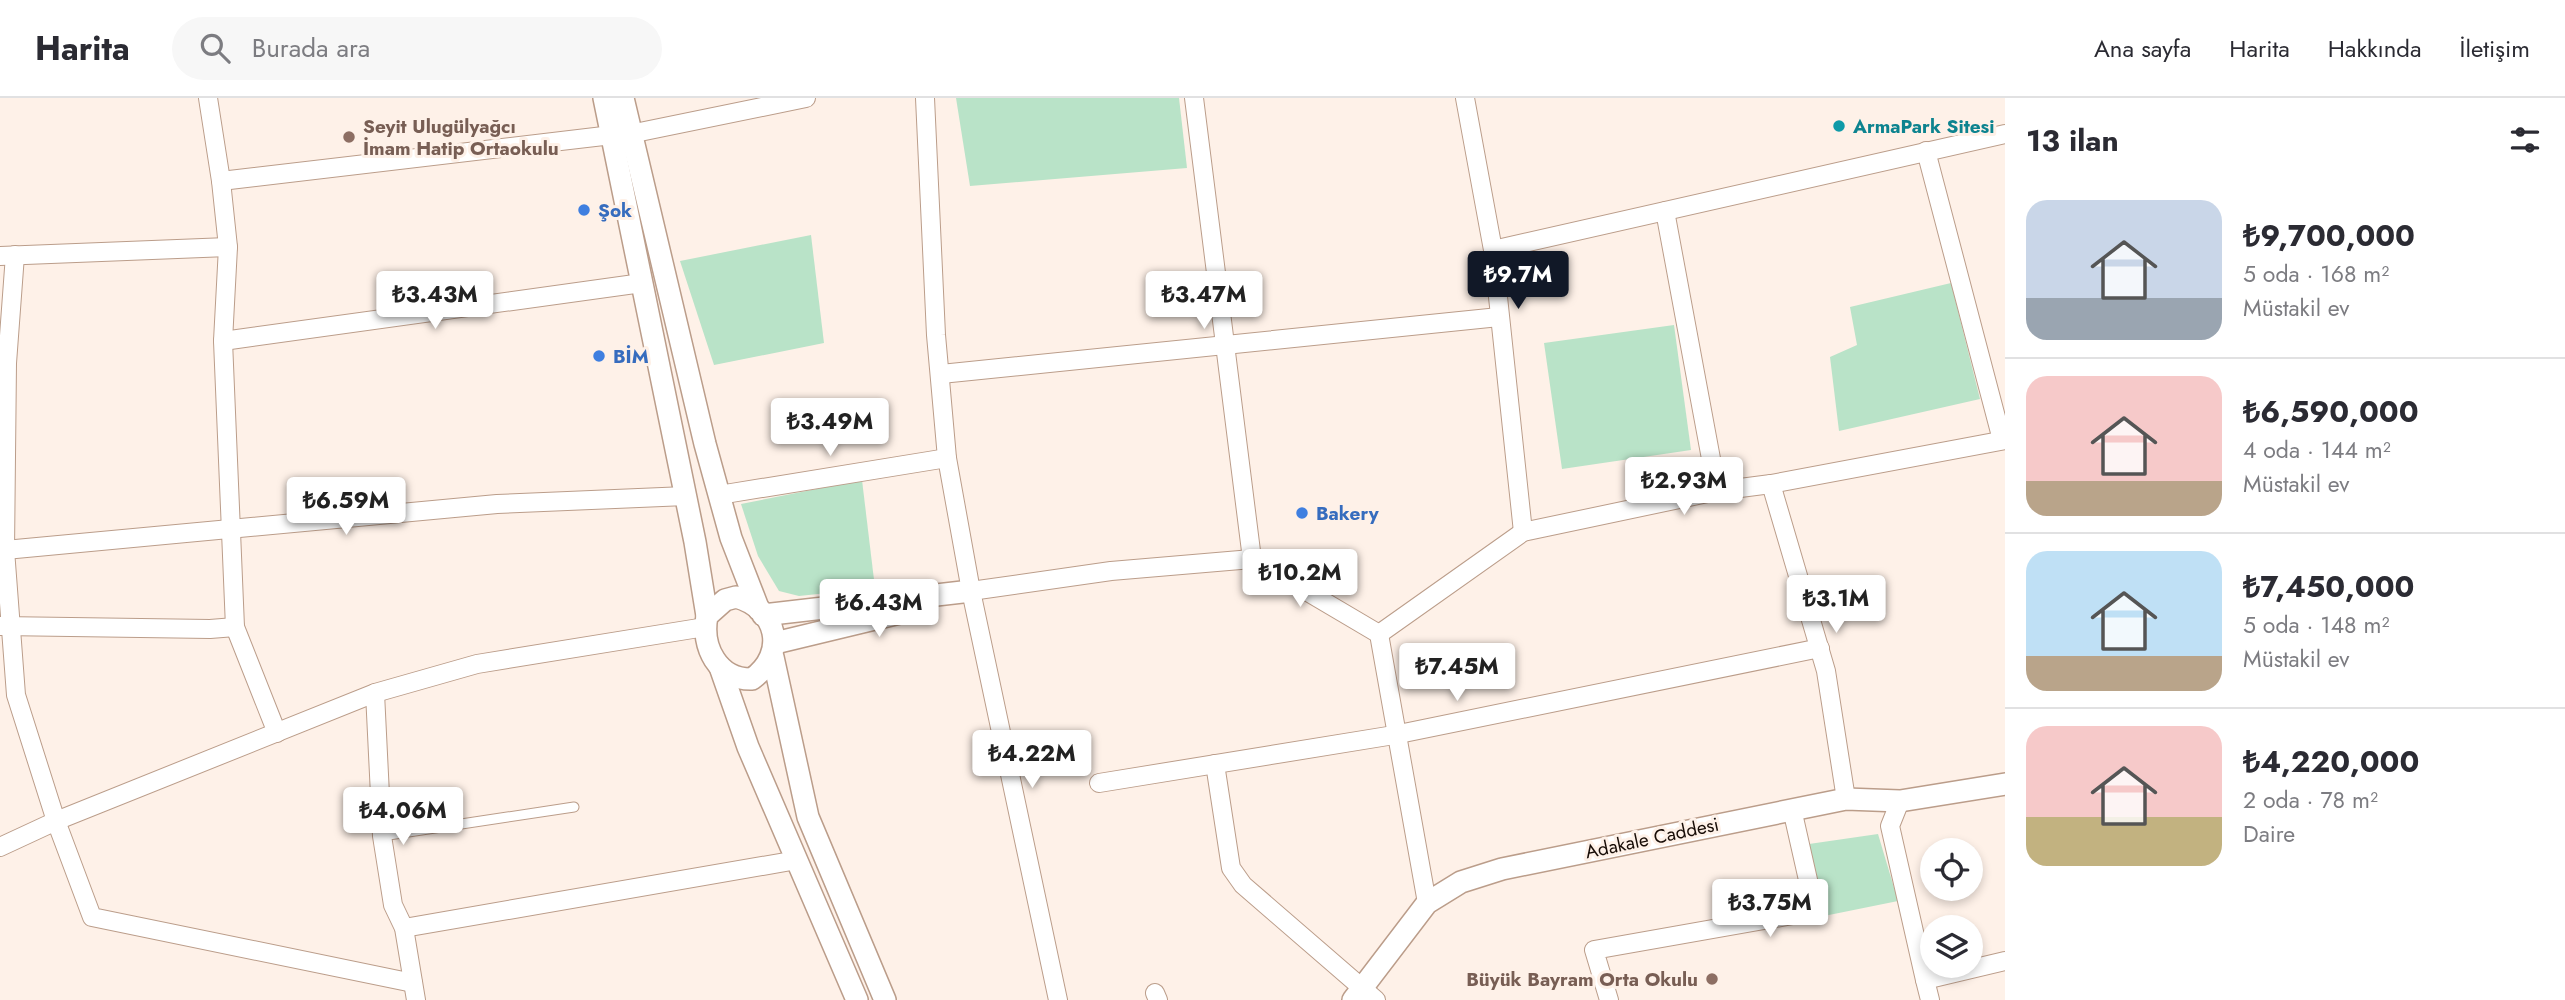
<!DOCTYPE html>
<html lang="tr">
<head>
<meta charset="utf-8">
<style>
  :root { --surface:#fff; --page:#f7f7f7; --text:#2b2b33; --muted:#7c7c81; --line:#e1e1e2; --accent:#111827 }
  body { margin:0; font-family:Jost,sans-serif; background:var(--page); color:var(--text); height:100vh; display:flex; flex-direction:column; font-size:26px; white-space:nowrap }
  * { box-sizing:border-box; margin:0 }
  p { font-size:23px; color:var(--muted) }
  .icon { flex:none; width:38px; height:38px; fill:none; stroke:currentColor; stroke-width:2; stroke-linecap:round; stroke-linejoin:round }
  .map { position:relative; flex:1; overflow:hidden }
  .details { display:flex; flex-direction:column; background:var(--surface); width:560px }
  .details>* { flex:none }
  .fabs { position:absolute; left:1920px; top:740px; display:grid; gap:14px }
  .fabs a { display:grid; place-items:center; width:63px; height:63px; border-radius:50%; background:var(--surface); box-shadow:0 4px 10px #0003; font-size:35px }
  .price { position:absolute; translate:-50% -60px; padding:0 16px; border-radius:7px; background:#fff; color:#222; font-size:23px; line-height:46px; filter:drop-shadow(0 2px 4px #0008) }
  .price::after { content:''; position:absolute; left:50%; top:42px; width:21px; height:16px; margin-left:-10px; background:inherit; clip-path:polygon(0 0,100% 0,50% 100%) }
  .price.current { background:var(--accent); color:#fff }
  ul { padding:0; list-style:none }
  li { display:flex; align-items:center; gap:21px; height:175px; padding:0 21px }
  li+li { border-top:2px solid var(--line) }
  li span { display:grid; place-items:center; flex:none; width:196px; height:140px; border-radius:21px; color:#555 }
  li>.icon { margin-inline-start:auto }
  span .icon { width:84px; height:84px; fill:#fffc; stroke-width:1 }
  li b { font-size:30px }
  h2 { display:flex; justify-content:space-between; align-items:center; height:84px; padding:0 21px; font-size:30px }
  header { display:flex; align-items:center; gap:42px; box-sizing:border-box; height:98px; padding:0 35px; background:var(--surface); border-bottom:2px solid var(--line) }
  header strong { font-size:33px }
  nav { display:flex; gap:38px; margin-inline-start:auto; font-size:24px }
  .search { width:490px; height:63px; background:var(--page); display:flex; align-items:center; gap:18px; box-sizing:border-box; padding:0 24px; border-radius:38px; color:var(--muted); font-size:26px }
  main { display:flex; flex:1; min-height:0 }
  .map>svg:first-child { display:block }
  .green { fill:#b9e3c8 }
  .lines { fill:none; stroke-linecap:round; stroke-linejoin:round }
  .service-casing { stroke:#bb9d8a; stroke-width:11 }
  .minor-casing { stroke:#bb9d8a; stroke-width:20 }
  .tertiary-casing { stroke:#bb9d8a; stroke-width:24 }
  .service { stroke:#fff; stroke-width:9 }
  .minor { stroke:#fff; stroke-width:18 }
  .tertiary { stroke:#fff; stroke-width:21 }
  .culture-dot { fill:#0f9aa8; stroke:#fef1e8; stroke-width:2.5 }
  .education-dot { fill:#8d6e63; stroke:#fef1e8; stroke-width:2.5 }
  .shop-dot { fill:#3f7fe0; stroke:#fef1e8; stroke-width:2.5 }
  .labels { text-anchor:middle; dominant-baseline:central; stroke-width:6; stroke-linejoin:round; paint-order:stroke }
  .education-label { font-size:19px; font-weight:bold; fill:#785e54; stroke:#fef1e8; text-anchor:start }
  .culture-label { font-size:19px; font-weight:bold; fill:#0d838f; stroke:#fef1e8; text-anchor:start }
  .shop-label { font-size:19px; font-weight:bold; fill:#366cbe; stroke:#fef1e8; text-anchor:start }
  .street-label { font-size:19px; fill:#170c06; stroke:#fef1e8 }
</style>
</head>
<body>
<header>
<strong>Harita</strong>
<div class="search"><svg class="icon" aria-label="search" viewBox="0 0 24 24"><circle cx="10" cy="10" r="6"/><path d="M15 15l6 6"/></svg>Burada ara</div>
<nav><a>Ana sayfa</a><a>Harita</a><a>Hakkında</a><a>İletişim</a></nav>
</header>
<main>
<div class="map">
<svg width="2005" height="902" viewBox="0 0 2005 902">
  <rect width="100%" height="100%" fill="#fef1e8"/>
  <g class="green">
    <path d="M 956,0 L 1179,0 L 1187,70 L 970,88 Z"/>
    <path d="M 811,137 L 824,245 L 714,267 L 680,163 Z"/>
    <path d="M 1951,185 L 1980,301 L 1839,333 L 1830,259 L 1857,247 L 1850,209 Z"/>
    <path d="M 1674,227 L 1691,352 L 1562,371 L 1544,245 Z"/>
    <path d="M 862,382 L 875,490 L 799,498 L 779,493 L 758,458 L 741,406 Z"/>
    <path d="M 1878,736 L 1898,803 L 1824,818 L 1809,746 Z"/>
  </g>
  <g class="lines">
    <defs>
      <path id="service" d="M 382,738 L 574,709"/>
      <g id="minor">
        <path d="M 208,0 L 221,83 L 612,37"/>
        <path d="M 925,0 L 936,237 L 947,360 L 971,493 L 1058,902"/>
        <path d="M 1194,0 L 1252,461"/>
        <path d="M 1465,0 L 1493,152 L 1523,434"/>
        <path d="M 630,36 L 806,0"/>
        <path d="M 1926,53 L 2002,342"/>
        <path d="M 221,83 L 228,149 L 223,243 L 235,529 L 277,635"/>
        <path d="M 1665,113 L 1717,393"/>
        <path d="M 1493,152 L 2005,36"/>
        <path d="M 15,157 L 7,265 L 5,452 L 16,597 L 56,723 L 92,819 L 413,885"/>
        <path d="M 0,158 L 228,149"/>
        <path d="M 223,243 L 642,185"/>
        <path d="M 941,276 L 1499,219"/>
        <path d="M 1771,386 L 1826,573 L 1846,701"/>
        <path d="M 719,397 L 947,360"/>
        <path d="M 5,452 L 497,406 L 686,398"/>
        <path d="M 971,493 L 1111,473 L 1252,461 L 1379,536 L 1427,805"/>
        <path d="M 1,528 L 210,531 L 235,529"/>
        <path d="M 1379,536 L 1523,434 L 1717,393 L 1771,386 L 2005,342"/>
        <path d="M 375,595 L 382,738 L 393,807 L 404,830 L 416,902"/>
        <path d="M 1215,666 L 1231,770 L 1243,787 L 1376,902"/>
        <path d="M 1099,685 L 1394,637 L 1820,550"/>
        <path d="M 1900,703 L 1890,728 L 1925,882 L 2005,863"/>
        <path d="M 0,749 L 56,723 L 375,595 L 477,566 L 705,529"/>
        <path d="M 404,830 L 797,762"/>
        <path d="M 1925,882 L 1930,902"/>
        <path d="M 1155,895 L 1158,902"/>
        <path d="M 1609,902 L 1594,852 L 1815,813 L 1792,711"/>
      </g>
      <g id="tertiary">
        <path d="M 604,0 L 695,444 L 707,518"/>
        <path d="M 623,0 L 705,346 L 731,440 L 759,512"/>
        <path d="M 736,499 C 777,510 788,555 752,581 C 718,582 701,549 707,518 L 725,502 Z"/>
        <path d="M 763,517 L 971,493"/>
        <path d="M 775,545 L 912,512"/>
        <path d="M 773,559 L 808,719 L 885,902"/>
        <path d="M 720,569 L 748,649 L 857,902"/>
        <path d="M 1353,902 L 1427,805 L 1461,784 L 1502,771 L 1846,701 L 1900,703 L 2005,686"/>
      </g>
    </defs>
    <use href="#service" class="service-casing"/>
    <use href="#minor" class="minor-casing"/>
    <use href="#tertiary" class="tertiary-casing"/>
    <use href="#service" class="service"/>
    <use href="#minor" class="minor"/>
    <use href="#tertiary" class="tertiary"/>
  </g>
  <circle class="culture-dot" cx="1839" cy="28" r="7"/>
  <g class="education-dot">
    <circle cx="349" cy="39" r="7"/>
    <circle cx="1712" cy="881" r="7"/>
  </g>
  <g class="shop-dot">
    <circle cx="584" cy="112" r="7"/>
    <circle cx="599" cy="258" r="7"/>
    <circle cx="1302" cy="415" r="7"/>
  </g>
  <g class="labels">
    <g class="education-label">
      <text x="363" y="28">Seyit Ulugülyağcı<tspan x="363" dy="22">İmam Hatip Ortaokulu</tspan></text>
      <text x="1698" y="881" text-anchor="end">Büyük Bayram Orta Okulu</text>
    </g>
    <g class="culture-label">
      <text x="1853" y="28">ArmaPark Sitesi</text>
    </g>
    <g class="shop-label">
      <text x="598" y="112">Şok</text>
      <text x="613" y="258">BİM</text>
      <text x="1316" y="415">Bakery</text>
    </g>
    <g class="street-label">
      <text transform="translate(1652 740) rotate(-12)">Adakale Caddesi</text>
    </g>
  </g>
</svg>
<div class="fabs">
<a><svg class="icon" aria-label="locate" viewBox="0 0 24 24"><circle cx="12" cy="12" r="6"/><path d="M12 2v4M12 18v4M2 12h4M18 12h4"/></svg></a>
<a><svg class="icon" aria-label="layers" viewBox="0 0 24 24"><path d="M12 4l9 5-9 5-9-5zM3 14l9 5 9-5"/></svg></a>
</div>
<b class="price current" style="left:1518px;top:213px">₺9.7M</b>
<b class="price" style="left:435px;top:233px">₺3.43M</b>
<b class="price" style="left:1204px;top:233px">₺3.47M</b>
<b class="price" style="left:830px;top:360px">₺3.49M</b>
<b class="price" style="left:1684px;top:419px">₺2.93M</b>
<b class="price" style="left:346px;top:439px">₺6.59M</b>
<b class="price" style="left:1300px;top:511px">₺10.2M</b>
<b class="price" style="left:1836px;top:537px">₺3.1M</b>
<b class="price" style="left:879px;top:541px">₺6.43M</b>
<b class="price" style="left:1457px;top:605px">₺7.45M</b>
<b class="price" style="left:1032px;top:692px">₺4.22M</b>
<b class="price" style="left:403px;top:749px">₺4.06M</b>
<b class="price" style="left:1770px;top:841px">₺3.75M</b>
</div>
<section class="details">
<h2>13 ilan<svg class="icon" aria-label="filters" viewBox="0 0 24 24"><path d="M4 7h16M4 17h16"/><circle cx="9" cy="7" r="2"/><circle cx="15" cy="17" r="2"/></svg></h2>
<ul>
<li><span style="background:linear-gradient(#c9d6e8 70%,#9aa5b1 0)"><svg class="icon" aria-label="home" viewBox="0 0 24 24"><path d="M3 11l9-7 9 7M6 9v11h12V9"/></svg></span><div><b>₺9,700,000</b><p>5 oda · 168 m²</p><p>Müstakil ev</p></div></li>
<li><span style="background:linear-gradient(#f6c9c9 75%,#b9a48a 0)"><svg class="icon" aria-label="home" viewBox="0 0 24 24"><path d="M3 11l9-7 9 7M6 9v11h12V9"/></svg></span><div><b>₺6,590,000</b><p>4 oda · 144 m²</p><p>Müstakil ev</p></div></li>
<li><span style="background:linear-gradient(#bfe0f5 75%,#b9a48a 0)"><svg class="icon" aria-label="home" viewBox="0 0 24 24"><path d="M3 11l9-7 9 7M6 9v11h12V9"/></svg></span><div><b>₺7,450,000</b><p>5 oda · 148 m²</p><p>Müstakil ev</p></div></li>
<li><span style="background:linear-gradient(#f6c9c9 65%,#c2b280 0)"><svg class="icon" aria-label="home" viewBox="0 0 24 24"><path d="M3 11l9-7 9 7M6 9v11h12V9"/></svg></span><div><b>₺4,220,000</b><p>2 oda · 78 m²</p><p>Daire</p></div></li>
</ul>
</section>
</main>
</body>
</html>
